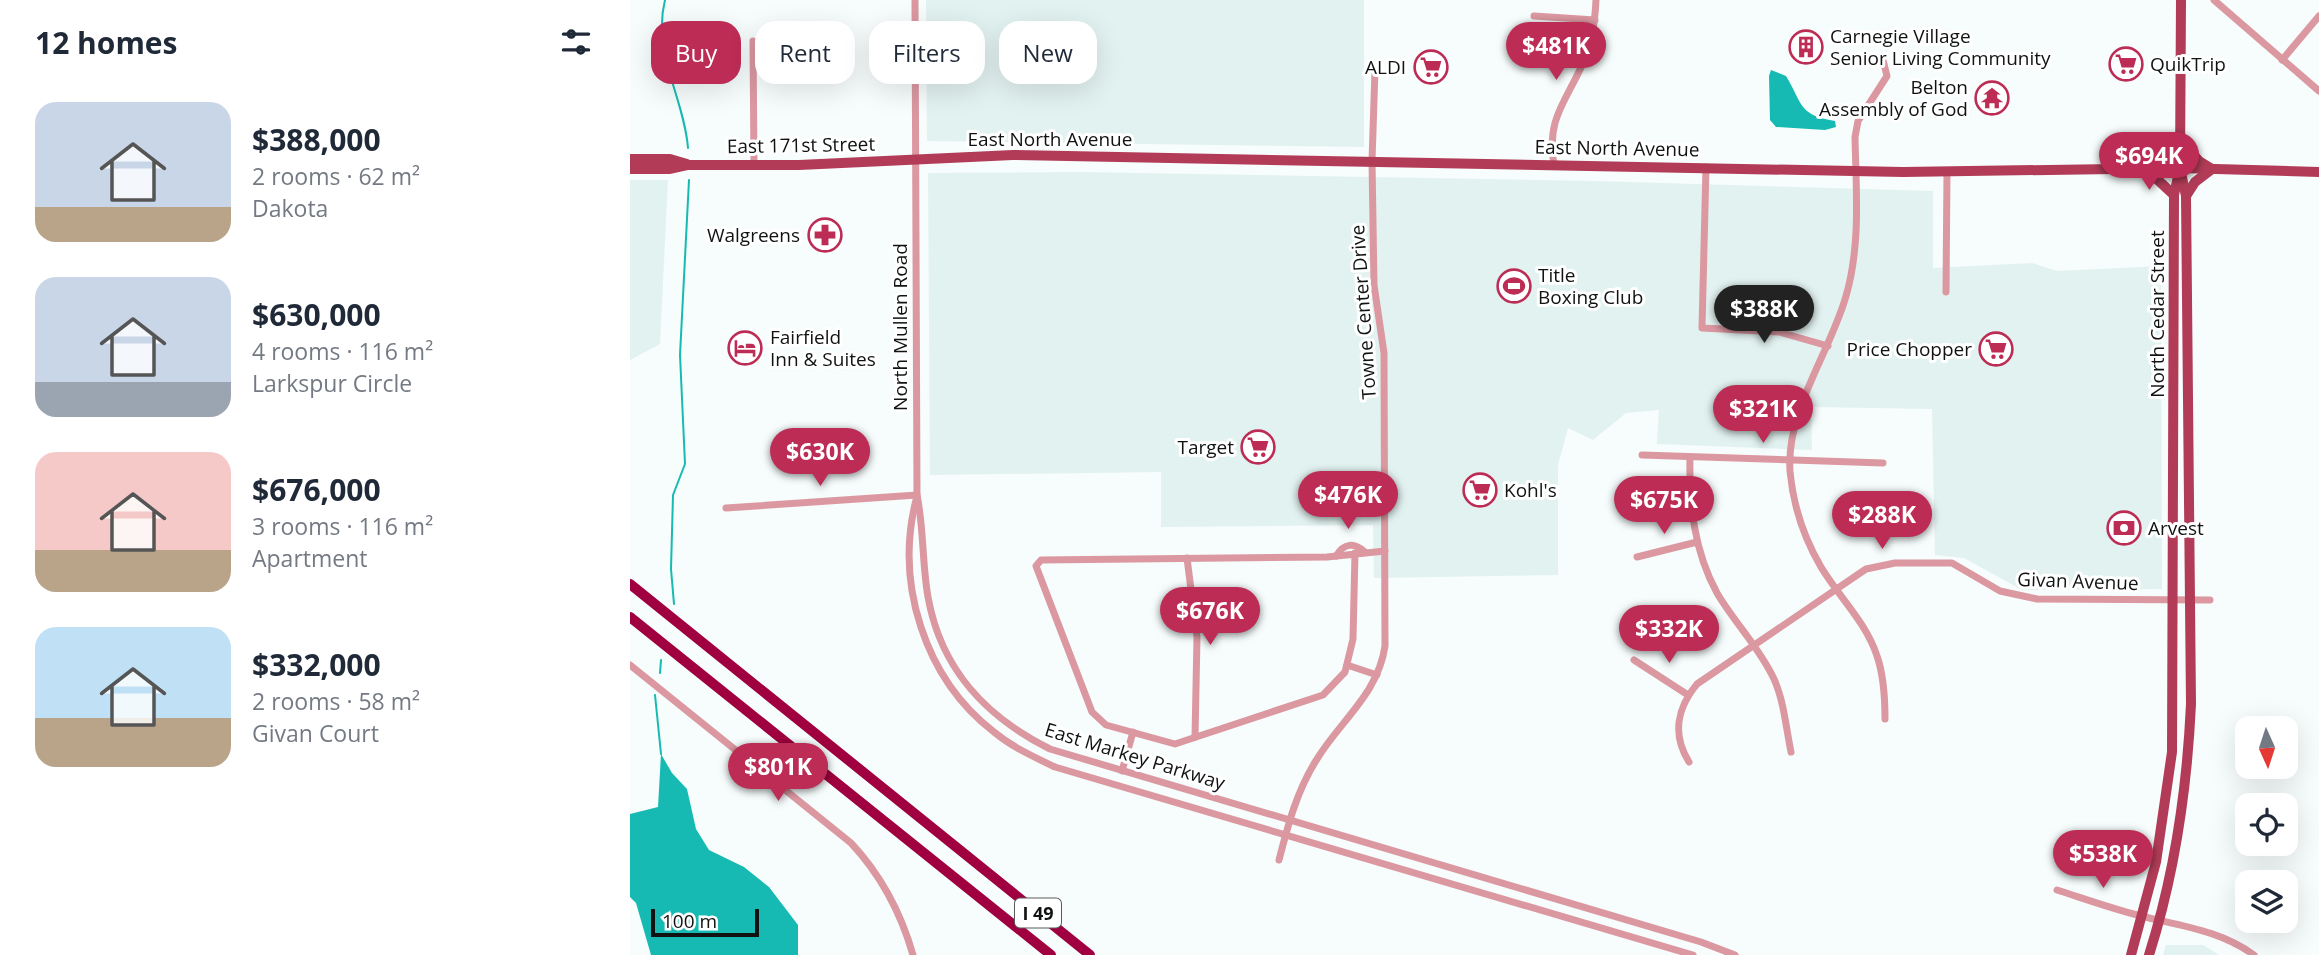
<!DOCTYPE html>
<html lang="en">
<head>
<meta charset="utf-8">
<style>
  :root { --surface:#fff; --page:#f2f2f3; --text:#1f2937; --muted:#747a83; --accent:#bc2c55 }
  body { margin:0; font-family:"Open Sans",sans-serif; background:var(--page); color:var(--text); height:100vh; display:flex; flex-direction:column; font-size:26px; white-space:nowrap }
  * { box-sizing:border-box; margin:0 }
  p { font-size:23px; color:var(--muted) }
  .icon { flex:none; width:38px; height:38px; fill:none; stroke:currentColor; stroke-width:2; stroke-linecap:round; stroke-linejoin:round }
  .map { position:relative; flex:1; overflow:hidden }
  .side { display:flex; flex-direction:column; background:var(--surface); width:630px }
  .side>* { flex:none }
  .banner { position:absolute; left:21px; top:21px; width:665px; height:63px; display:flex; gap:14px }
  .needle { width:46px; rotate:177deg }
  .fabs { position:absolute; left:1605px; top:716px; display:grid; gap:14px }
  .fabs a { display:grid; place-items:center; width:63px; height:63px; border-radius:14px; background:var(--surface); box-shadow:0 7px 28px #0002; font-size:35px }
  .scale { position:absolute; left:21px; bottom:18px; width:108px; box-sizing:border-box; padding-left:7px; border:4px solid #111313; border-top:0; font-size:19px; line-height:24px; white-space:nowrap; color:#111313; -webkit-text-stroke:5px #fff; paint-order:stroke }
  .price { position:absolute; translate:-50% -60px; padding:0 16px; border-radius:24px; background:var(--accent); color:#fff; font-size:23px; line-height:46px; filter:drop-shadow(0 2px 4px #0008) }
  .price::after { content:''; position:absolute; left:50%; top:42px; width:21px; height:16px; margin-left:-10px; background:inherit; clip-path:polygon(0 0,100% 0,50% 100%) }
  .price.active { background:#222; color:#fff }
  ul { padding:0; list-style:none }
  li { display:flex; align-items:center; gap:21px; height:175px; padding:0 35px }
  li span { display:grid; place-items:center; flex:none; width:196px; height:140px; border-radius:21px; color:#555 }
  li>.icon { margin-inline-start:auto }
  span .icon { width:84px; height:84px; fill:#fffc; stroke-width:1 }
  li b { font-size:30px }
  h2 { display:flex; justify-content:space-between; align-items:center; height:84px; padding:0 35px; font-size:30px }
  .tag { padding:0 24px; border-radius:21px; background:var(--surface); box-shadow:0 7px 28px #0002; font-size:24px; line-height:63px }
  .tag.active { background:var(--accent); color:#fff }
  main { display:flex; flex:1; min-height:0 }
  .map>svg:first-child { display:block }
  .built { fill:#e2f2f0 }
  .water { fill:#16bab2 }
  .lines { fill:none; stroke-linecap:round; stroke-linejoin:round }
  .stream { stroke:#16bab2; stroke-width:2 }
  .minor { stroke:#db98a1; stroke-width:7 }
  .major { stroke:#b23c58; stroke-width:10 }
  .highway { stroke:#a0003f; stroke-width:10 }
  .labels { text-anchor:middle; dominant-baseline:central; stroke-width:6; stroke-linejoin:round; paint-order:stroke }
  .shield { fill:#fff; stroke:#585a5a; stroke-width:2 }
  .shield-label { font-size:18px; font-weight:bold; fill:#111313 }
  .poi-label { font-size:19px; fill:#111313; stroke:#fff; text-anchor:start }
  .street-label { font-size:19px; fill:#111313; stroke:#fff }
</style>
</head>
<body>
<main>
<section class="side">
<h2>12 homes<svg class="icon" aria-label="filters" viewBox="0 0 24 24"><path d="M4 7h16M4 17h16"/><circle cx="9" cy="7" r="2"/><circle cx="15" cy="17" r="2"/></svg></h2>
<ul>
<li><span style="background:linear-gradient(#c9d6e8 75%,#b9a48a 0)"><svg class="icon" aria-label="home" viewBox="0 0 24 24"><path d="M3 11l9-7 9 7M6 9v11h12V9"/></svg></span><div><b>$388,000</b><p>2 rooms · 62 m²</p><p>Dakota</p></div></li>
<li><span style="background:linear-gradient(#c9d6e8 75%,#9aa5b1 0)"><svg class="icon" aria-label="home" viewBox="0 0 24 24"><path d="M3 11l9-7 9 7M6 9v11h12V9"/></svg></span><div><b>$630,000</b><p>4 rooms · 116 m²</p><p>Larkspur Circle</p></div></li>
<li><span style="background:linear-gradient(#f6c9c9 70%,#b9a48a 0)"><svg class="icon" aria-label="home" viewBox="0 0 24 24"><path d="M3 11l9-7 9 7M6 9v11h12V9"/></svg></span><div><b>$676,000</b><p>3 rooms · 116 m²</p><p>Apartment</p></div></li>
<li><span style="background:linear-gradient(#bfe0f5 65%,#b9a48a 0)"><svg class="icon" aria-label="home" viewBox="0 0 24 24"><path d="M3 11l9-7 9 7M6 9v11h12V9"/></svg></span><div><b>$332,000</b><p>2 rooms · 58 m²</p><p>Givan Court</p></div></li>
</ul>
</section>
<div class="map">
<svg width="1689" height="955" viewBox="0 0 1689 955">
  <rect width="100%" height="100%" fill="#f6fdfc"/>
  <g class="built">
    <path d="M 296,0 L 734,0 L 734,147 L 297,141 Z"/>
    <path d="M 449,172 L 965,181 L 1303,191 L 1303,268 L 1402,263 L 1427,271 L 1531,266 L 1532,589 L 1392,590 L 1334,558 L 1305,555 L 1302,409 L 1181,407 L 1182,450 L 1027,444 L 1029,410 L 996,413 L 963,440 L 938,428 L 928,465 L 928,575 L 744,578 L 743,525 L 531,527 L 531,472 L 300,475 L 298,173 Z"/>
    <path d="M 0,180 L 38,180 L 30,344 L 0,360 Z"/>
    <path d="M 1536,945 L 1573,945 L 1589,955 L 1533,955 Z"/>
  </g>
  <g class="water">
    <path d="M 1141,70 L 1156,76 C 1173,104 1168,115 1205,121 L 1206,127 L 1195,130 L 1146,127 L 1140,120 L 1139,76 Z"/>
    <path d="M 31,754 L 42,773 L 57,789 L 66,829 L 79,850 L 114,867 L 139,887 L 168,925 L 168,955 L 21,955 L 6,903 L 0,897 L 0,814 L 28,807 Z"/>
  </g>
  <g class="lines">
    <g class="stream">
      <path d="M 35,0 C 22,52 54,98 58,148"/>
      <path d="M 44,604 L 41,569 L 43,495 L 55,464 L 50,355 L 59,180"/>
      <path d="M 30,673 L 31,660"/>
      <path d="M 25,695 L 31,754"/>
    </g>
    <g class="minor">
      <path d="M 285,0 L 287,495 C 294,529 292,563 298,597 C 311,670 356,717 420,749 L 1071,942 L 1105,955"/>
      <path d="M 1584,0 L 1689,91"/>
      <path d="M 904,16 L 965,20"/>
      <path d="M 123,41 L 124,164"/>
      <path d="M 1253,60 L 1257,76 L 1228,121 L 1225,137 C 1226,189 1231,245 1216,296 C 1200,353 1156,410 1160,471 C 1163,504 1174,538 1191,567 C 1209,597 1236,622 1247,656 C 1254,676 1255,698 1255,719"/>
      <path d="M 1652,60 L 1689,16"/>
      <path d="M 924,165 C 916,118 936,102 953,63 C 962,43 965,22 966,0"/>
      <path d="M 1076,167 L 1072,328 L 1149,332 L 1198,346"/>
      <path d="M 1316,292 L 1317,172"/>
      <path d="M 1012,455 L 1253,463"/>
      <path d="M 1060,457 C 1059,504 1064,551 1087,593 C 1104,622 1129,647 1144,679 C 1154,701 1156,728 1161,752"/>
      <path d="M 286,500 C 265,583 294,678 364,732 C 382,747 404,757 425,767 L 1063,955"/>
      <path d="M 96,508 L 287,495"/>
      <path d="M 725,553 L 723,639 L 715,672 L 693,695 L 545,744 L 476,725 L 462,712 L 406,566 L 411,560 L 697,557 L 755,551"/>
      <path d="M 706,556 C 714,543 724,542 735,552"/>
      <path d="M 1007,557 L 1067,542"/>
      <path d="M 557,558 L 567,637 L 565,737"/>
      <path d="M 1004,660 L 1058,695"/>
      <path d="M 0,665 L 221,843 C 251,875 271,913 283,955"/>
      <path d="M 717,665 L 747,675"/>
      <path d="M 1059,762 C 1042,735 1047,708 1067,684 L 1236,569 L 1265,563 L 1322,563 L 1370,591 L 1407,599 L 1580,600"/>
      <path d="M 492,771 L 503,732"/>
      <path d="M 649,860 C 658,825 667,790 687,759 C 711,720 748,694 755,646 L 754,353 L 744,285 L 742,161 L 745,70"/>
      <path d="M 1427,890 C 1455,899 1483,909 1511,916 C 1551,926 1589,930 1624,955"/>
    </g>
    <g class="major">
      <path d="M 0,159 L 40,159 L 57,164"/>
      <path d="M 0,169 L 39,169 L 57,165 L 169,165 L 383,155 L 1273,172 L 1550,168 L 1689,172"/>
      <path d="M 1544,195 L 1516,169 L 1550,139 L 1569,161 L 1582,169 L 1565,182 L 1556,196"/>
      <path d="M 1501,955 L 1526,862 L 1542,752 L 1544,195 L 1549,172"/>
      <path d="M 1519,955 C 1545,873 1557,790 1561,704 L 1556,196 L 1550,168 L 1551,0"/>
    </g>
    <g class="highway">
      <path d="M 0,584 L 460,955"/>
      <path d="M 0,617 L 421,955"/>
    </g>
  </g>
  <defs>
    <symbol id="building-ring" viewBox="-11 -11 22 22"><circle r="9.5" fill="#fff" stroke="#bc2c55" stroke-width="1.5"/><path d="M-4-6H4V6H1V3H-1V6H-4ZM-2.5-4.3h1.7v1.8h-1.7ZM.8-4.3h1.7v1.8H.8ZM-2.5-1h1.7V.8h-1.7ZM.8-1h1.7V.8H.8Z" fill="#bc2c55"/></symbol>
    <symbol id="supermarket-ring" viewBox="-11 -11 22 22"><circle r="9.5" fill="#fff" stroke="#bc2c55" stroke-width="1.5"/><path d="M-6-5.5h2.5l.6 2H6L4.5 2H-2.5L-4.4-4H-6ZM-1.5 3.2a1.3 1.3 0 1 0 .1 0ZM3 3.2a1.3 1.3 0 1 0 .1 0Z" fill="#bc2c55"/></symbol>
    <symbol id="temple-ring" viewBox="-11 -11 22 22"><circle r="9.5" fill="#fff" stroke="#bc2c55" stroke-width="1.5"/><path d="M0-6L5-2H3V0L6.5 2.5H4V6H1.5V3h-3V6H-4V2.5H-6.5L-3 0V-2H-5Z" fill="#bc2c55"/></symbol>
    <symbol id="pharmacy-ring" viewBox="-11 -11 22 22"><circle r="9.5" fill="#fff" stroke="#bc2c55" stroke-width="1.5"/><path d="M-2-6h4v4h4v4h-4v4h-4v-4h-4v-4h4Z" fill="#bc2c55"/></symbol>
    <symbol id="stadium-ring" viewBox="-11 -11 22 22"><circle r="9.5" fill="#fff" stroke="#bc2c55" stroke-width="1.5"/><path d="M0-5a6.5 5 0 1 0 0 10a6.5 5 0 1 0 0-10ZM-3.5-1.8h7v3.6h-7Z" fill="#bc2c55"/></symbol>
    <symbol id="hotel-ring" viewBox="-11 -11 22 22"><circle r="9.5" fill="#fff" stroke="#bc2c55" stroke-width="1.5"/><path d="M-6-4.5h1.5V1H6V5H4.5V3h-9V5H-6ZM-4 0a1.8 1.8 0 1 1 3.6 0ZM.5 0V-2.5h3Q6-2.5 6 0Z" fill="#bc2c55"/></symbol>
    <symbol id="bank-ring" viewBox="-11 -11 22 22"><circle r="9.5" fill="#fff" stroke="#bc2c55" stroke-width="1.5"/><path d="M-6-4H6V4H-6ZM0-2.3a2.3 2.3 0 1 0 0 4.6a2.3 2.3 0 1 0 0-4.6Z" fill="#bc2c55"/></symbol>
  </defs>
  <g fill-rule="evenodd">
    <use href="#building-ring" x="1157" y="28" width="38" height="38"/>
    <use href="#supermarket-ring" x="1477" y="45" width="38" height="38"/>
    <use href="#supermarket-ring" x="782" y="48" width="38" height="38"/>
    <use href="#temple-ring" x="1343" y="79" width="38" height="38"/>
    <use href="#pharmacy-ring" x="176" y="216" width="38" height="38"/>
    <use href="#stadium-ring" x="865" y="267" width="38" height="38"/>
    <use href="#hotel-ring" x="96" y="329" width="38" height="38"/>
    <use href="#supermarket-ring" x="1347" y="330" width="38" height="38"/>
    <use href="#supermarket-ring" x="609" y="428" width="38" height="38"/>
    <use href="#supermarket-ring" x="831" y="471" width="38" height="38"/>
    <use href="#bank-ring" x="1475" y="509" width="38" height="38"/>
  </g>
  <g class="labels">
    <rect class="shield" x="385" y="898.5" width="46" height="29" rx="5"/>
    <g class="shield-label">
      <text x="408" y="913">I 49</text>
    </g>
    <g class="poi-label">
      <text x="1200" y="36">Carnegie Village<tspan x="1200" dy="22">Senior Living Community</tspan></text>
      <text x="1520" y="64">QuikTrip</text>
      <text x="776" y="67" text-anchor="end">ALDI</text>
      <text x="1338" y="87" text-anchor="end">Belton<tspan x="1338" dy="22">Assembly of God</tspan></text>
      <text x="170" y="235" text-anchor="end">Walgreens</text>
      <text x="908" y="275">Title<tspan x="908" dy="22">Boxing Club</tspan></text>
      <text x="140" y="337">Fairfield<tspan x="140" dy="22">Inn &amp; Suites</tspan></text>
      <text x="1342" y="349" text-anchor="end">Price Chopper</text>
      <text x="604" y="447" text-anchor="end">Target</text>
      <text x="874" y="490">Kohl's</text>
      <text x="1518" y="528">Arvest</text>
    </g>
    <g class="street-label">
      <text x="420" y="139">East North Avenue</text>
      <text transform="translate(171 145) rotate(-1)">East 171st Street</text>
      <text transform="translate(987 148) rotate(1)">East North Avenue</text>
      <text transform="translate(733 312) rotate(-94)">Towne Center Drive</text>
      <text transform="translate(1527 314) rotate(-90)">North Cedar Street</text>
      <text transform="translate(270 327) rotate(-90)">North Mullen Road</text>
      <text transform="translate(1448 581) rotate(2)">Givan Avenue</text>
      <text transform="translate(505 756) rotate(17)">East Markey Parkway</text>
    </g>
  </g>
</svg>
<div class="fabs">
<a><svg class="needle" viewBox="-14 -14 28 28"><path d="M0-13l5 13h-10z" fill="#e53935"/><path d="M0 13l5-13h-10z" fill="#747a83"/></svg></a>
<a><svg class="icon" aria-label="locate" viewBox="0 0 24 24"><circle cx="12" cy="12" r="6"/><path d="M12 2v4M12 18v4M2 12h4M18 12h4"/></svg></a>
<a><svg class="icon" aria-label="layers" viewBox="0 0 24 24"><path d="M12 4l9 5-9 5-9-5zM3 14l9 5 9-5"/></svg></a>
</div>
<div class="scale">100 m</div>
<b class="price" style="left:926px;top:82px">$481K</b>
<b class="price" style="left:1519px;top:192px">$694K</b>
<b class="price active" style="left:1134px;top:345px">$388K</b>
<b class="price" style="left:1133px;top:445px">$321K</b>
<b class="price" style="left:190px;top:488px">$630K</b>
<b class="price" style="left:718px;top:531px">$476K</b>
<b class="price" style="left:1034px;top:536px">$675K</b>
<b class="price" style="left:1252px;top:551px">$288K</b>
<b class="price" style="left:580px;top:647px">$676K</b>
<b class="price" style="left:1039px;top:665px">$332K</b>
<b class="price" style="left:148px;top:803px">$801K</b>
<b class="price" style="left:1473px;top:890px">$538K</b>
<div class="banner">
<a class="tag active">Buy</a>
<a class="tag">Rent</a>
<a class="tag">Filters</a>
<a class="tag">New</a>
</div>
</div>
</main>
</body>
</html>
